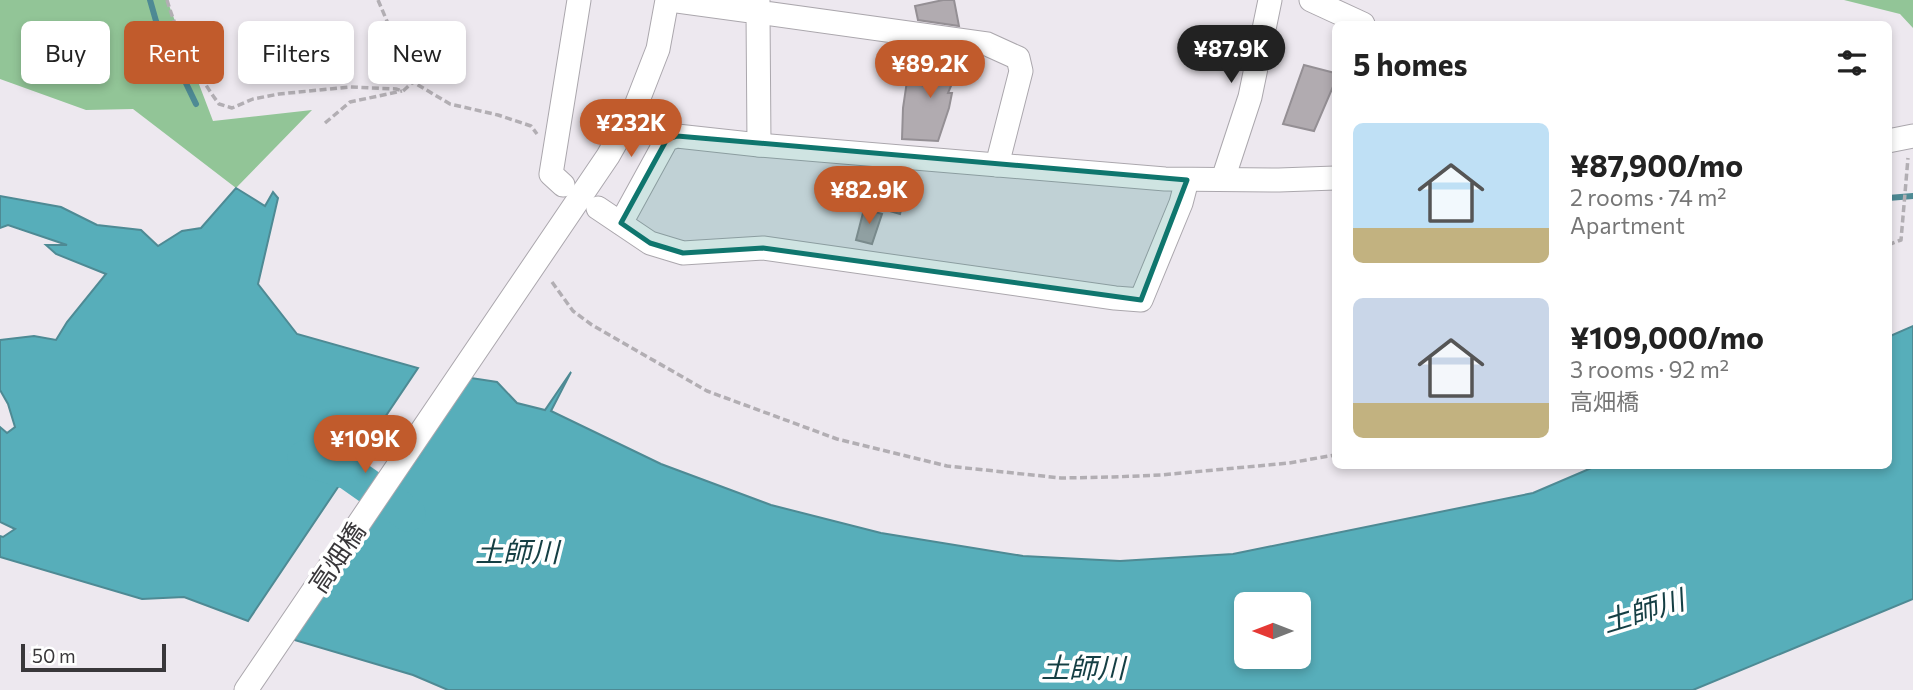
<!DOCTYPE html>
<html lang="en">
<head>
<meta charset="utf-8">
<style>
  :root { --surface:#fff; --page:#f6f6f6; --text:#222; --muted:#767676; --accent:#c15b2c }
  body { margin:0; font-family:Commissioner,"Noto Sans JP",sans-serif; background:var(--page); color:var(--text); height:100vh; display:flex; flex-direction:column; font-size:26px; white-space:nowrap }
  * { box-sizing:border-box; margin:0 }
  p { font-size:23px; color:var(--muted) }
  .icon { flex:none; width:38px; height:38px; fill:none; stroke:currentColor; stroke-width:2; stroke-linecap:round; stroke-linejoin:round }
  .map { position:relative; flex:1; overflow:hidden }
  .side { position:absolute; left:1332px; top:21px; width:560px; height:448px; display:flex; flex-direction:column; background:var(--surface); border-radius:10px; box-shadow:0 4px 10px #0003 }
  .side>* { flex:none }
  .guide { position:absolute; left:21px; top:21px; width:665px; height:63px; display:flex; gap:14px }
  .needle { width:46px; rotate:270deg }
  .controls { position:absolute; left:1234px; top:592px; display:grid; gap:14px }
  .controls a { display:grid; place-items:center; width:77px; height:77px; border-radius:10px; background:var(--surface); box-shadow:0 4px 10px #0003; font-size:35px }
  .scale { position:absolute; left:21px; bottom:18px; width:145px; box-sizing:border-box; padding-left:7px; border:4px solid #39373a; border-top:0; font-size:19px; line-height:24px; white-space:nowrap; color:#39373a; -webkit-text-stroke:5px #fff; paint-order:stroke }
  .price { position:absolute; translate:-50% -60px; padding:0 16px; border-radius:24px; background:var(--accent); color:#fff; font-size:23px; line-height:46px; filter:drop-shadow(0 2px 4px #0008) }
  .price::after { content:''; position:absolute; left:50%; top:42px; width:21px; height:16px; margin-left:-10px; background:inherit; clip-path:polygon(0 0,100% 0,50% 100%) }
  .price.current { background:#222; color:#fff }
  ul { padding:0; list-style:none }
  li { display:flex; align-items:center; gap:21px; height:175px; padding:0 21px }
  li span { display:grid; place-items:center; flex:none; width:196px; height:140px; border-radius:10px; color:#555 }
  li>.icon { margin-inline-start:auto }
  span .icon { width:84px; height:84px; fill:#fffc; stroke-width:1 }
  li b { font-size:30px }
  h2 { display:flex; justify-content:space-between; align-items:center; height:84px; padding:0 21px; font-size:30px }
  .tag { padding:0 24px; border-radius:10px; background:var(--surface); box-shadow:0 4px 10px #0003; font-size:24px; line-height:63px }
  .tag.current { background:var(--accent); color:#fff }
  .map>svg:first-child { display:block }
  .forest { fill:#92c597 }
  .water { fill:#57aeba; stroke:#4e8a94; stroke-width:2; fill-rule:evenodd }
  .lines { fill:none; stroke-linecap:round; stroke-linejoin:round }
  .stream { stroke:#4e8a94; stroke-width:6 }
  .river { stroke:#57aeba; stroke-width:35 }
  .building { fill:#b1abb0; stroke:#948f94; stroke-width:2 }
  .minor-casing { stroke:#aba7ad; stroke-width:25 }
  .path { stroke:#b2aeb3; stroke-width:3.5; stroke-dasharray:7 3.5; stroke-linecap:butt }
  .minor { stroke:#fff; stroke-width:23 }
  .marked { fill:#0f766e; fill-opacity:0.2; stroke:#0f766e; stroke-width:5; stroke-linejoin:round }
  .labels { text-anchor:middle; dominant-baseline:central; stroke-width:7; stroke-linejoin:round; paint-order:stroke }
  .street-label { font-size:26px; fill:#39373a; stroke:#fff }
  .water-label { font-size:28px; font-style:italic; fill:#153f44; stroke:#fff }
</style>
</head>
<body>
<div class="map">
<svg width="1913" height="690" viewBox="0 0 1913 690">
  <rect width="100%" height="100%" fill="#ede8ef"/>
  <g class="forest">
    <path d="M 0,0 L 167,0 L 213,121 L 312,110 L 236,188 L 133,109 L 86,110 L 0,79 Z"/>
    <path d="M 1844,0 L 1913,0 L 1913,28 L 1900,14 Z"/>
  </g>
  <g class="water">
    <path d="M 236,188 L 265,206 L 273,192 L 278,198 L 258,284 L 297,334 L 418,368 L 248,621 L 184,597 L 142,599 L 0,557 L 0,536 L 3,537 L 15,529 L 0,522 L 0,427 L 7,433 L 15,427 L 8,404 L 0,390 L 0,340 L 34,336 L 56,340 L 67,322 L 106,274 L 56,254 L 46,245 L 67,245 L 8,225 L 0,228 L 0,196 L 61,207 L 97,225 L 141,230 L 158,246 L 182,231 L 201,228 Z"/>
    <path d="M 1913,326 L 1913,599 L 1693,690 L 448,690 L 413,675 L 291,639 L 465,377 L 497,382 L 517,403 L 545,410 L 571,372 L 551,411 L 661,464 L 771,505 L 881,533 L 1023,556 L 1120,561 L 1233,554 L 1533,493 L 1596,466 L 1888,466 L 1888,337 ZM 1246,604 L 1298,604 L 1298,656 L 1246,656 Z"/>
  </g>
  <g class="lines">
    <g class="stream">
      <path d="M 150,0 L 156,21 L 196,104"/>
      <path d="M 1888,198 L 1913,196"/>
    </g>
    <path class="river" d="M 305,458 L 348,472 L 408,514"/>
  </g>
  <g class="building">
    <path d="M 943,0 L 954,0 L 959,26 L 918,20 L 915,6 Z"/>
    <path d="M 935,51 L 964,55 L 948,93 L 952,93 L 949,108 L 938,141 L 902,139 L 903,108 L 907,81 L 925,86 Z"/>
    <path d="M 1304,65 L 1335,73 L 1335,82 L 1314,131 L 1283,124 Z"/>
    <path d="M 889,170 L 911,172 L 900,214 L 873,206 Z"/>
    <path d="M 864,209 L 882,214 L 872,244 L 856,240 Z"/>
  </g>
  <g class="lines">
    <defs>
      <g id="minor">
        <path d="M 670,0 L 758,12 L 759,145"/>
        <path d="M 758,0 L 758,12 L 987,44 L 1018,58 L 1021,71 L 997,165"/>
        <path d="M 1311,0 L 1363,24"/>
        <path d="M 1888,141 L 1913,136"/>
        <path d="M 1223,179 L 1250,97 L 1270,0"/>
        <path d="M 563,185 L 551,174 L 579,0"/>
        <path d="M 598,208 L 650,243 L 683,253 L 763,248 L 1115,298 L 1141,300 L 1181,203 L 1187,180"/>
        <path d="M 621,223 L 667,139 L 677,136 L 759,145 L 1165,179 L 1279,180 L 1335,178"/>
        <path d="M 246,690 L 608,156 L 635,108 L 658,49 L 667,0"/>
      </g>
    </defs>
    <use href="#minor" class="minor-casing"/>
    <g class="path">
      <path d="M 167,0 C 178,37 196,73 219,104 L 232,108 L 253,99 L 279,94 L 350,87 L 396,89 L 403,91 L 413,82"/>
      <path d="M 378,0 L 413,82 L 450,104 L 498,115 L 531,126 L 537,134"/>
      <path d="M 325,123 L 350,102 L 402,91"/>
      <path d="M 1888,245 L 1901,240 L 1908,158"/>
      <path d="M 552,282 L 573,311 L 592,325 L 707,391 L 837,439 L 947,466 L 1061,478 L 1113,477 L 1161,475 L 1289,463 L 1335,455"/>
    </g>
    <use href="#minor" class="minor"/>
  </g>
  <path class="marked" d="M 677,136 L 1187,180 L 1141,300 L 763,248 L 683,253 L 650,243 L 621,223 L 667,139 Z"/>
  <g class="labels">
    <g class="street-label">
      <text transform="translate(336 557) rotate(-56)">高畑橋</text>
    </g>
    <g class="water-label">
      <text x="517" y="551">土師川</text>
      <text transform="translate(1643 610) rotate(-17)">土師川</text>
      <text x="1083" y="667">土師川</text>
    </g>
  </g>
</svg>
<div class="controls">
<a><svg class="needle" viewBox="-14 -14 28 28"><path d="M0-13l5 13h-10z" fill="#e53935"/><path d="M0 13l5-13h-10z" fill="#767676"/></svg></a>
</div>
<div class="scale">50 m</div>
<b class="price current" style="left:1231px;top:85px">¥87.9K</b>
<b class="price" style="left:930px;top:100px">¥89.2K</b>
<b class="price" style="left:631px;top:159px">¥232K</b>
<b class="price" style="left:869px;top:226px">¥82.9K</b>
<b class="price" style="left:365px;top:475px">¥109K</b>
<div class="guide">
<a class="tag">Buy</a>
<a class="tag current">Rent</a>
<a class="tag">Filters</a>
<a class="tag">New</a>
</div>
<section class="side">
<h2>5 homes<svg class="icon" aria-label="filters" viewBox="0 0 24 24"><path d="M4 7h16M4 17h16"/><circle cx="9" cy="7" r="2"/><circle cx="15" cy="17" r="2"/></svg></h2>
<ul>
<li><span style="background:linear-gradient(#bfe0f5 75%,#c2b280 0)"><svg class="icon" aria-label="home" viewBox="0 0 24 24"><path d="M3 11l9-7 9 7M6 9v11h12V9"/></svg></span><div><b>¥87,900/mo</b><p>2 rooms · 74 m²</p><p>Apartment</p></div></li>
<li><span style="background:linear-gradient(#c9d6e8 75%,#c2b280 0)"><svg class="icon" aria-label="home" viewBox="0 0 24 24"><path d="M3 11l9-7 9 7M6 9v11h12V9"/></svg></span><div><b>¥109,000/mo</b><p>3 rooms · 92 m²</p><p>高畑橋</p></div></li>
</ul>
</section>
</div>
</body>
</html>
